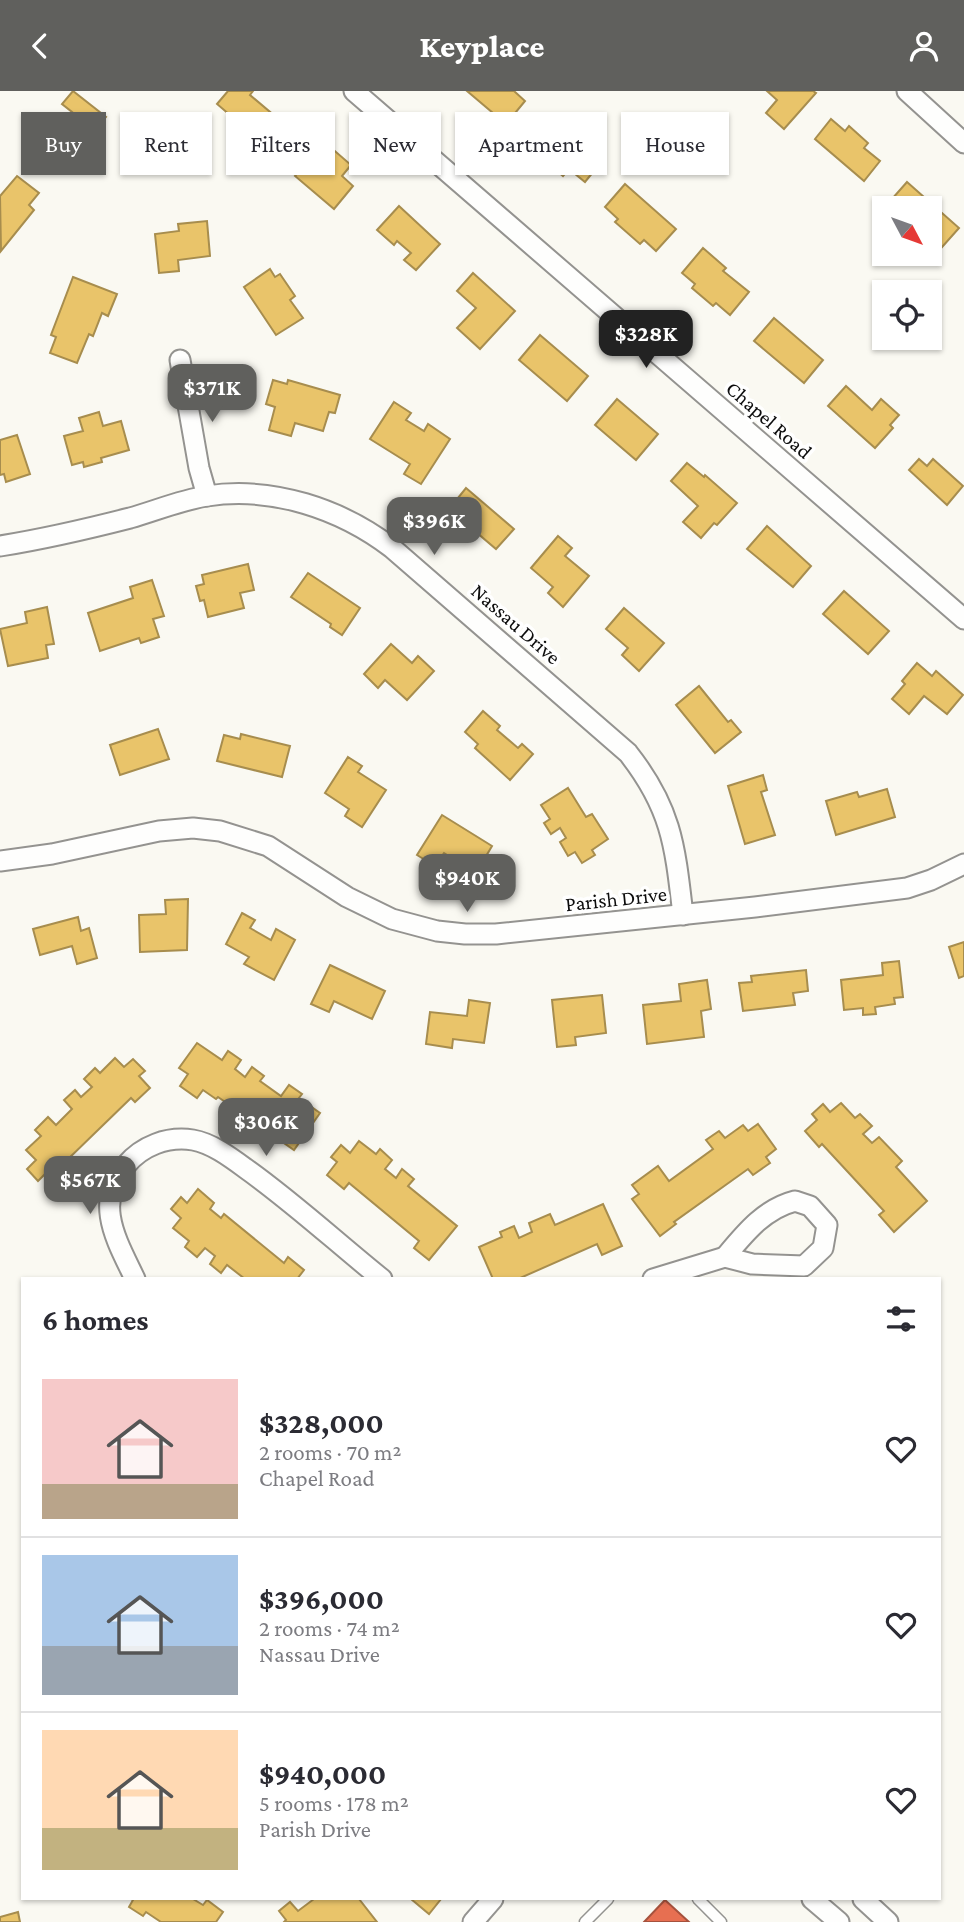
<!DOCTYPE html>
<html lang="en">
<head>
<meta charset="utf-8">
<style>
  :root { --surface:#fff; --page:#f2f2f3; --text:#2b2b33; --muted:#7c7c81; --line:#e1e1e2; --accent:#60605d }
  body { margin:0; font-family:"Crimson Pro",serif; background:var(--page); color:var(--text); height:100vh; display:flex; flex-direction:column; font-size:26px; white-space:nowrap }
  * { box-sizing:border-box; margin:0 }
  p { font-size:23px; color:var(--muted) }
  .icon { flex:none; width:38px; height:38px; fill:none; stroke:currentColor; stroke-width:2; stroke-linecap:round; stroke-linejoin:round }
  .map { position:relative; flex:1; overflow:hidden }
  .side { position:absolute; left:21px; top:1186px; width:920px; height:623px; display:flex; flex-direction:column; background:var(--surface); border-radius:0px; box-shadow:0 2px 5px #0004 }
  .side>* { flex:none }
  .guide { position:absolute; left:21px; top:21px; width:922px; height:63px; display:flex; gap:14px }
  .needle { width:46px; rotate:131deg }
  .buttons { position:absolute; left:872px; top:105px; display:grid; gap:14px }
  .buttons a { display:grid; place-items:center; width:70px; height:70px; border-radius:0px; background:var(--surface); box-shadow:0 2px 5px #0004; font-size:35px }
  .price { position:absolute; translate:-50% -60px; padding:0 16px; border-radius:14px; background:var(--accent); color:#fff; font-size:23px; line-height:46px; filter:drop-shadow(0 2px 4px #0008) }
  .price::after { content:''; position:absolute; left:50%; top:42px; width:21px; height:16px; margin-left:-10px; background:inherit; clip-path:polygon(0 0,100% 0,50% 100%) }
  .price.active { background:#222; color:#fff }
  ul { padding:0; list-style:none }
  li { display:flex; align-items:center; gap:21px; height:175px; padding:0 21px }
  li+li { border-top:2px solid var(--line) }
  li span { display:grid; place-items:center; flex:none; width:196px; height:140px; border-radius:0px; color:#555 }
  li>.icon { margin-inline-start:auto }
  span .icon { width:84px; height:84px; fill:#fffc; stroke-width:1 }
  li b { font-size:30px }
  h2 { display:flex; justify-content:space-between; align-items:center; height:84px; padding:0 21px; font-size:30px }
  .tag { padding:0 24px; border-radius:0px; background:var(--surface); box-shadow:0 2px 5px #0004; font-size:24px; line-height:63px }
  .tag.active { background:var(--accent); color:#fff }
  header { display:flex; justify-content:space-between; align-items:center; height:91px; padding:0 21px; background:var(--accent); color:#fff; font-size:32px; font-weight:800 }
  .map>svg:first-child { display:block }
  .homes { fill:#e9c46a; stroke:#a78d4e; stroke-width:2 }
  .shops { fill:#e76f51; stroke:#a6523d; stroke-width:2 }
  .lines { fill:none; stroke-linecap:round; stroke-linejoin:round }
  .lane-casing { stroke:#949390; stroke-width:13 }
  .street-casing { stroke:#949390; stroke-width:23 }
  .lane { stroke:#fefefd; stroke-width:10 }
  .street { stroke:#fefefd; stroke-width:19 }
  .labels { text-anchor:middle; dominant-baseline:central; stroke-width:7; stroke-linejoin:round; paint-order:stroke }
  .street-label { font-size:21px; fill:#0d0d0d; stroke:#fff }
</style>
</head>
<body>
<header><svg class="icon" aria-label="back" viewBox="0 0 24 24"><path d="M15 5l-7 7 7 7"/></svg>Keyplace<svg class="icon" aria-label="person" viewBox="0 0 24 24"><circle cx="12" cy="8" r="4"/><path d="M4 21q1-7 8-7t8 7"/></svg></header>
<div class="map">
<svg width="964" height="1831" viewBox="0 0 964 1831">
  <rect width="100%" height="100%" fill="#faf9f2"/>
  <g class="homes">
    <path d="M 73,0 L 106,26 L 67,72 L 45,54 L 72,21 L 62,13 Z"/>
    <path d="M 228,0 L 253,0 L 250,4 L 276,26 L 262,43 L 248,31 L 244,36 L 217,13 Z"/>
    <path d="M 467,0 L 514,0 L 525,10 L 506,33 Z"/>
    <path d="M 767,0 L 813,0 L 816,2 L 784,38 L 766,22 L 777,9 Z"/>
    <path d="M 554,28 L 602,70 L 585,91 L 569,78 L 563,85 L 542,67 L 552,56 L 539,45 Z"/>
    <path d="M 831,28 L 845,40 L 849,35 L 868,52 L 864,57 L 880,70 L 864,90 L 815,48 Z"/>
    <path d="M 321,48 L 351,74 L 342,85 L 353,95 L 334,118 L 295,85 L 308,70 L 304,67 Z"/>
    <path d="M 17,85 L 39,102 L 29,114 L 34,119 L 1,160 L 0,105 Z"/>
    <path d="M 907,91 L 959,137 L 935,164 L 929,160 L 929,117 L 884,117 Z"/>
    <path d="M 625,93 L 676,138 L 656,160 L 644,149 L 640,153 L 615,131 L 618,128 L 605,116 Z"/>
    <path d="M 399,115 L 440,153 L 416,179 L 404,169 L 411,162 L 397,150 L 394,154 L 377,139 Z"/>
    <path d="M 207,130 L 210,165 L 178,169 L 179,180 L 159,182 L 155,143 L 179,140 L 178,133 Z"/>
    <path d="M 703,157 L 726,177 L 723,180 L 749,201 L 730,224 L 716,212 L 713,215 L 692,197 L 695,193 L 682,182 Z"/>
    <path d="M 270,178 L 275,186 L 280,183 L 295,205 L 290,209 L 303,227 L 276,244 L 244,196 Z"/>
    <path d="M 473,182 L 515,220 L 480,258 L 457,237 L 476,217 L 457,200 Z"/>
    <path d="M 73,186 L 117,203 L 108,225 L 102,222 L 93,245 L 89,243 L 77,272 L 50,262 L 56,246 L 51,244 Z"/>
    <path d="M 774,227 L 823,269 L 804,292 L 754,250 Z"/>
    <path d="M 540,244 L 588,285 L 567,310 L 519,269 Z"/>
    <path d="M 273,289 L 287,293 L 288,289 L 340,304 L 335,322 L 329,321 L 323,340 L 295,332 L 291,345 L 269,339 L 275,316 L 266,313 Z"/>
    <path d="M 846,295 L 872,319 L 881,308 L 899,324 L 890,334 L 893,337 L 875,357 L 828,315 Z"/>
    <path d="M 617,308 L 658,343 L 636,369 L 595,334 Z"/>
    <path d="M 394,311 L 411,322 L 406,329 L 424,340 L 428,333 L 450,348 L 421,393 L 404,383 L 410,373 L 370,348 Z"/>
    <path d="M 99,321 L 103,335 L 121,330 L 129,359 L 101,367 L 102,371 L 84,376 L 83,371 L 72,374 L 64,345 L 83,340 L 79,327 Z"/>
    <path d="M 17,344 L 30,383 L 6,391 L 4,383 L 0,384 L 0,349 Z"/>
    <path d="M 919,368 L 927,375 L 933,368 L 963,395 L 947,414 L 909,379 Z"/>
    <path d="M 687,372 L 704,386 L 705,384 L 737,412 L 717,434 L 714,432 L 701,447 L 683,431 L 698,415 L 671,390 Z"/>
    <path d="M 466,397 L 514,438 L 496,458 L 449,418 Z"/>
    <path d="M 767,435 L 811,475 L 793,496 L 747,458 Z"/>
    <path d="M 558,445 L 572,457 L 565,465 L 589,485 L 563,516 L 548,502 L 553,496 L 531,477 Z"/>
    <path d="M 248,473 L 254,499 L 240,502 L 244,517 L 208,526 L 204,509 L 200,510 L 196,495 L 204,493 L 202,484 Z"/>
    <path d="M 308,482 L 360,517 L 342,544 L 330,536 L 331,533 L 291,506 Z"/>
    <path d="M 152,489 L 164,525 L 153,528 L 159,546 L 141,552 L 139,547 L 100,560 L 88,522 L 133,507 L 130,496 Z"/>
    <path d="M 844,500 L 889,540 L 868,563 L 823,523 Z"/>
    <path d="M 47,516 L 54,553 L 46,554 L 48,567 L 8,575 L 0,538 L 27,532 L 25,521 Z"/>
    <path d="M 624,517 L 664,552 L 639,580 L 622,564 L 628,557 L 606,538 Z"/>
    <path d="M 391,553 L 412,572 L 418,565 L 434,580 L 407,609 L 385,589 L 378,597 L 364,583 Z"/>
    <path d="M 917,572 L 932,585 L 936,580 L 963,604 L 947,623 L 924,605 L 909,623 L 892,608 L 905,593 L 902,590 Z"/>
    <path d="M 699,595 L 728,631 L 731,629 L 741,641 L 715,662 L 676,614 Z"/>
    <path d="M 483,620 L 500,635 L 497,639 L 518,657 L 522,653 L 533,663 L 510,689 L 475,657 L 478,653 L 465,641 Z"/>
    <path d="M 158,638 L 169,668 L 120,684 L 110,654 Z"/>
    <path d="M 241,643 L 290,655 L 282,686 L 217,670 L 224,644 L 240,648 Z"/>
    <path d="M 348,666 L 362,675 L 358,681 L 386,699 L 362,736 L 345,725 L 349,718 L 325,702 Z"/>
    <path d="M 763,684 L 767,699 L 761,701 L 775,744 L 745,753 L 728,695 Z"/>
    <path d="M 568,697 L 586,726 L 592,723 L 608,748 L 592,759 L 595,764 L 582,772 L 575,761 L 568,765 L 560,751 L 566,747 L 560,737 L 551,743 L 544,732 L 550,728 L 541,714 Z"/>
    <path d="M 887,698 L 895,726 L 836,744 L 826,710 L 857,701 L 859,706 Z"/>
    <path d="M 442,724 L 492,755 L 476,782 L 444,762 L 435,775 L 417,764 Z"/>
    <path d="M 188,808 L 187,859 L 140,861 L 139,824 L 166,823 L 165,809 Z"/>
    <path d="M 242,822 L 255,829 L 250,837 L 271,849 L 276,838 L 295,849 L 274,889 L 244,873 L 249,866 L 226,853 Z"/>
    <path d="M 78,826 L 81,840 L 89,837 L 97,867 L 77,873 L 72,855 L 40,864 L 33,838 Z"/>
    <path d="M 964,851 L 964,885 L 959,887 L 949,856 Z"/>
    <path d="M 899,870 L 903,906 L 894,907 L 895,913 L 875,916 L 876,923 L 863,924 L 863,917 L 844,919 L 841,889 L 883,884 L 882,872 Z"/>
    <path d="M 330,874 L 385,900 L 372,928 L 334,910 L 329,921 L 311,913 Z"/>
    <path d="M 806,879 L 808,900 L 793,902 L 795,914 L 743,920 L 739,892 L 752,891 L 751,885 Z"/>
    <path d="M 707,889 L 711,918 L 701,920 L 704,946 L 647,953 L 643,914 L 681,910 L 679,893 Z"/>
    <path d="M 602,904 L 606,942 L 575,946 L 576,954 L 557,956 L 552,909 Z"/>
    <path d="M 469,909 L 490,912 L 484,952 L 453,948 L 452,957 L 426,953 L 430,921 L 467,925 Z"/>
    <path d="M 197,952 L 222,969 L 228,960 L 241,969 L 235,978 L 245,986 L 252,976 L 264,985 L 260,990 L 281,1005 L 289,994 L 302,1003 L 299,1007 L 320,1022 L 294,1059 L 218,1006 L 216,1008 L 203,999 L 197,1007 L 180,995 L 188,983 L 179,977 Z"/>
    <path d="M 115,967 L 124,976 L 133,968 L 145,980 L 139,985 L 150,997 L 135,1011 L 131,1007 L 65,1071 L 72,1078 L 56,1093 L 46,1082 L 38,1090 L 27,1078 L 36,1069 L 26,1059 L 41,1045 L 35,1039 L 48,1026 L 56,1034 L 72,1018 L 64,1009 L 75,999 L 81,1006 L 92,996 L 84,988 L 95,977 L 100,982 Z"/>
    <path d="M 841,1012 L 855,1027 L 860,1023 L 872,1035 L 863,1043 L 872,1052 L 879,1046 L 902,1070 L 896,1076 L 927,1110 L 894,1141 L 879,1124 L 884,1120 L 822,1053 L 819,1056 L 805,1040 L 817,1029 L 812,1023 L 823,1013 L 830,1021 Z"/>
    <path d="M 758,1033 L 776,1058 L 766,1066 L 770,1072 L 753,1084 L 748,1078 L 674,1131 L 676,1133 L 660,1145 L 632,1108 L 639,1103 L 632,1094 L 658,1075 L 669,1090 L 713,1058 L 706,1049 L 719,1040 L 725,1047 L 743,1034 L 748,1040 Z"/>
    <path d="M 359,1050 L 376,1063 L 380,1058 L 392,1069 L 385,1078 L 396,1087 L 402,1078 L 414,1088 L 408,1095 L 457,1135 L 429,1169 L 414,1157 L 419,1150 L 349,1092 L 344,1098 L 327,1084 L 337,1071 L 331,1066 L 341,1054 L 350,1062 Z"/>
    <path d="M 198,1098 L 214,1112 L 210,1118 L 221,1127 L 224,1123 L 284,1172 L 288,1166 L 304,1179 L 297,1188 L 245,1188 L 227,1174 L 221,1182 L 210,1173 L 215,1165 L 205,1157 L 197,1166 L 185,1156 L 189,1150 L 173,1137 L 181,1127 L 171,1118 L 181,1106 L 187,1112 Z"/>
    <path d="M 603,1113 L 622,1155 L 602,1164 L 597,1153 L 518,1188 L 493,1188 L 479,1156 L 502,1146 L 500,1141 L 514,1135 L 519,1147 L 532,1141 L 529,1132 L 550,1123 L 555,1134 Z"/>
    <path d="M 131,1808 L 193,1808 L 203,1814 L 207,1809 L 223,1821 L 216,1831 L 161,1831 L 146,1821 L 143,1825 L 129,1816 L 133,1809 Z"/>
    <path d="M 314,1808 L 359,1808 L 377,1831 L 284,1831 L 286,1829 L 279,1820 L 290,1811 L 298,1820 Z"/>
    <path d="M 411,1808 L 441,1808 L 429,1823 Z"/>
    <path d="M 18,1821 L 20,1831 L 0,1831 L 0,1826 Z"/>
  </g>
  <path class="shops" d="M 665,1809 L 689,1831 L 644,1831 Z"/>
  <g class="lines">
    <defs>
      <g id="lane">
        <path d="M 698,1808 L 721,1831"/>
        <path d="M 585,1831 L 608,1808"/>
      </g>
      <g id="street">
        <path d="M 354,0 L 964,528"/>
        <path d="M 907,0 L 964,52"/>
        <path d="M 180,269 L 199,377 L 207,405"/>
        <path d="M 0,455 C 44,448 87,438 130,427 C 155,420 181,409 207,405 C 273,395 341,418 392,457 L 628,662 C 672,718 675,755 683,824"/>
        <path d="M 0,770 L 52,763 L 159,740 L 193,737 L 220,740 L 268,755 L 347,806 L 392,828 L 437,840 L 465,843 L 496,843 L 755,816 L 907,797 L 931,789 L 964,773"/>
        <path d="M 795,1110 L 810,1115 L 827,1134 L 823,1157 L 804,1175 L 752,1173 L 725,1166 C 745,1142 764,1118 795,1110 Z"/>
        <path d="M 135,1188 C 117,1150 93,1112 126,1074 C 142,1055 167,1045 193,1049 C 211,1052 230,1066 245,1077 C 293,1111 336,1151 382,1188"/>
        <path d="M 653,1188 L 725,1166"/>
        <path d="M 812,1808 L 839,1831"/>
        <path d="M 863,1808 L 888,1831"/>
        <path d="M 473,1831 L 493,1808"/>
      </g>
    </defs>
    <use href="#lane" class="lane-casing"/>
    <use href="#street" class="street-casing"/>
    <use href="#lane" class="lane"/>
    <use href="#street" class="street"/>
  </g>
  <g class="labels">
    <g class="street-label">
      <text transform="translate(769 329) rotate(41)">Chapel Road</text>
      <text transform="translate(516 533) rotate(41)">Nassau Drive</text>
      <text transform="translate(616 808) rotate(-6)">Parish Drive</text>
    </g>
  </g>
</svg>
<div class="buttons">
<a><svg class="needle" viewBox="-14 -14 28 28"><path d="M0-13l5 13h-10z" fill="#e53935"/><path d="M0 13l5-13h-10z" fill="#7c7c81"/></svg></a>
<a><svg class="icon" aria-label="locate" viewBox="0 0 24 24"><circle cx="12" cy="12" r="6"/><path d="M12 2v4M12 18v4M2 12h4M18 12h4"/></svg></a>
</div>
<b class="price active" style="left:646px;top:279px">$328K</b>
<b class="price" style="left:212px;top:333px">$371K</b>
<b class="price" style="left:434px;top:466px">$396K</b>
<b class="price" style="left:467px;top:823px">$940K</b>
<b class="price" style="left:266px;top:1067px">$306K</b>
<b class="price" style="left:90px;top:1125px">$567K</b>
<div class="guide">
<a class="tag active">Buy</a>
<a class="tag">Rent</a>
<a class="tag">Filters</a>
<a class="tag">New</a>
<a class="tag">Apartment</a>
<a class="tag">House</a>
</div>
<section class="side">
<h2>6 homes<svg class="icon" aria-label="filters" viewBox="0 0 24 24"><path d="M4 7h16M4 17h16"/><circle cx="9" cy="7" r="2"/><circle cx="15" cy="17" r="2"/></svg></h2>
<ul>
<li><span style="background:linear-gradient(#f6c9c9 75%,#b9a48a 0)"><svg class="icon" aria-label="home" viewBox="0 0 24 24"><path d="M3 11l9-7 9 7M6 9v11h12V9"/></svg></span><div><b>$328,000</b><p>2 rooms · 70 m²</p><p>Chapel Road</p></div><svg class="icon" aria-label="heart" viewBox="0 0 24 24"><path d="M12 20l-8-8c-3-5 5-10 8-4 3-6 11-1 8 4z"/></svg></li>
<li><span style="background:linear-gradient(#a9c7e8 65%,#9aa5b1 0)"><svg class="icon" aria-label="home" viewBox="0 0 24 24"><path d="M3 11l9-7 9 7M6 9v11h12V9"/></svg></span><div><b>$396,000</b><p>2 rooms · 74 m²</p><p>Nassau Drive</p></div><svg class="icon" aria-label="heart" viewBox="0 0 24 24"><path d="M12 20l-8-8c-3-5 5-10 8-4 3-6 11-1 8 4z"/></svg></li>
<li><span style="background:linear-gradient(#ffd9b3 70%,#c2b280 0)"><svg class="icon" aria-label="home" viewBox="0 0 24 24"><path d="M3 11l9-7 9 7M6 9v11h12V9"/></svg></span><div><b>$940,000</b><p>5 rooms · 178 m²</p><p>Parish Drive</p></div><svg class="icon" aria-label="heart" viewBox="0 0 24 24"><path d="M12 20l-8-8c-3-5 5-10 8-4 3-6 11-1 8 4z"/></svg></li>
</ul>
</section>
</div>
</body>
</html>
